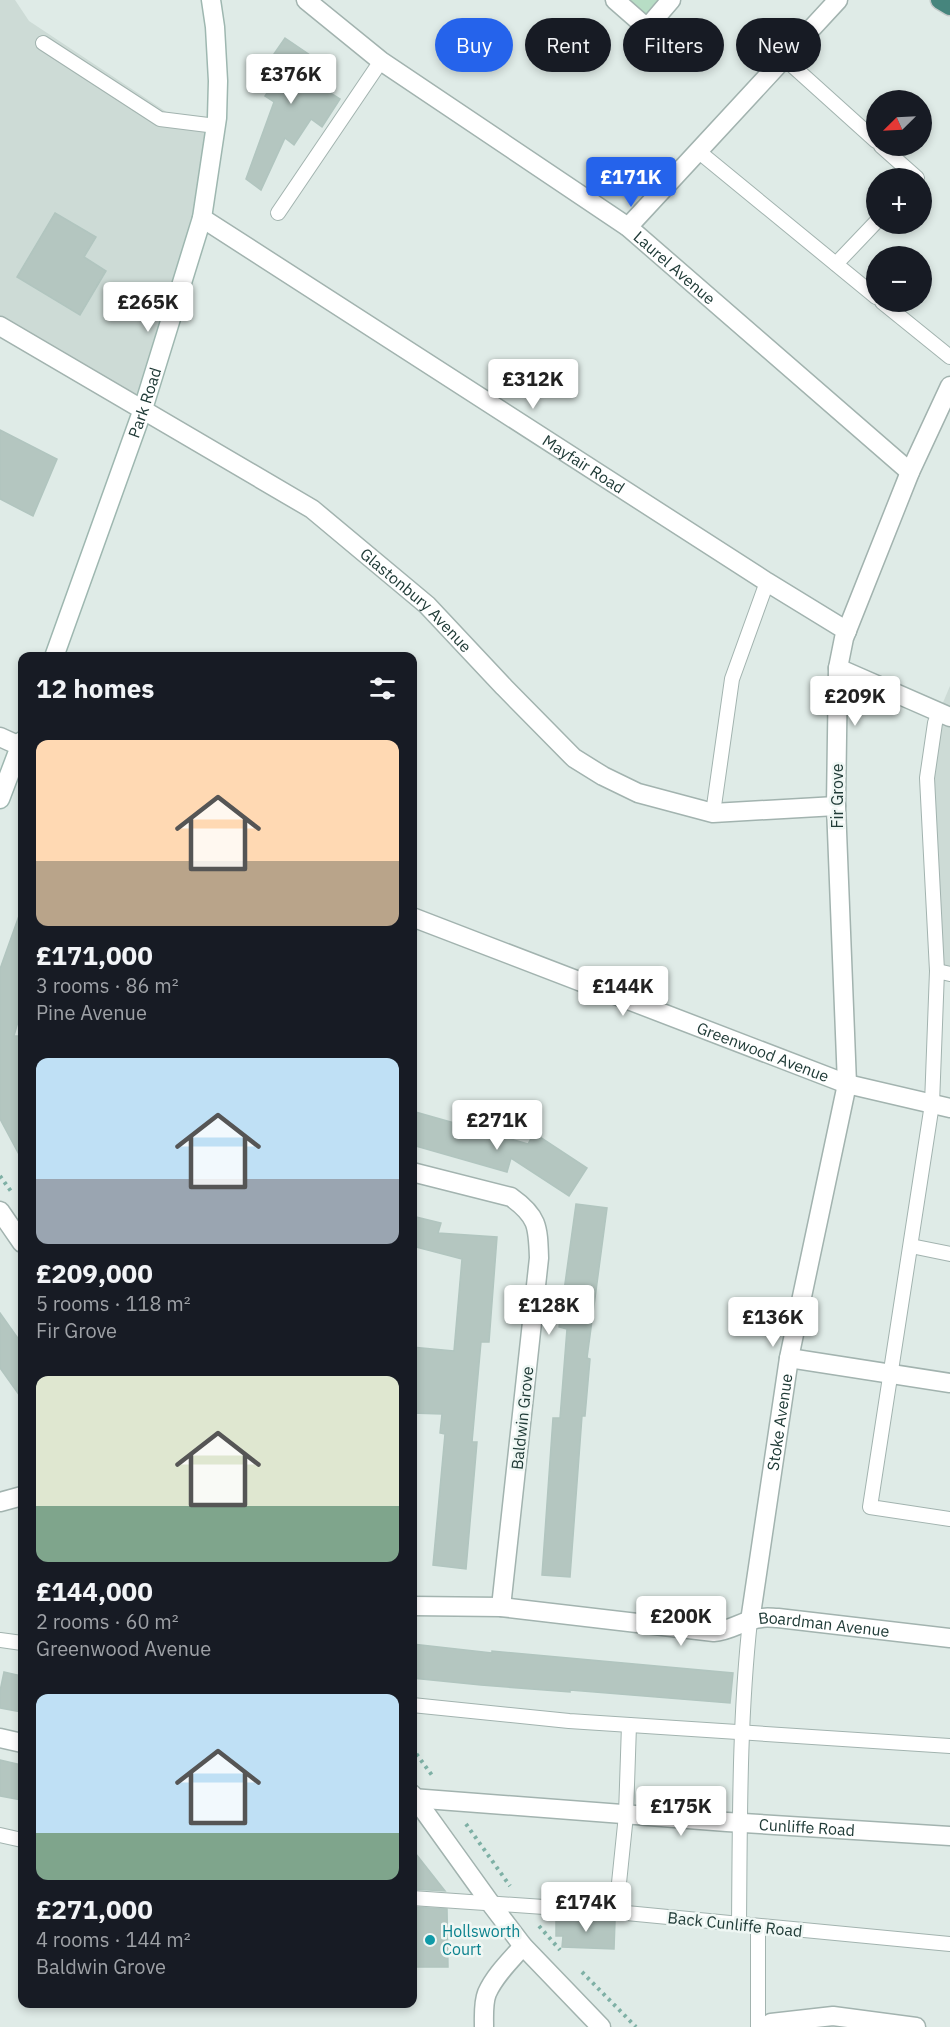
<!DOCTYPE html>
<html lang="en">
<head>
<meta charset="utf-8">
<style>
  :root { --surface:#171b24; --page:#242831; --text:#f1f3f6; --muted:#9ea1a6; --accent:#2563eb }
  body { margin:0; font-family:"IBM Plex Sans",sans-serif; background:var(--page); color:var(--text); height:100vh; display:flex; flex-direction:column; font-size:22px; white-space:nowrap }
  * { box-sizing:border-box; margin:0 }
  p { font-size:20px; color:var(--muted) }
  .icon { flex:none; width:33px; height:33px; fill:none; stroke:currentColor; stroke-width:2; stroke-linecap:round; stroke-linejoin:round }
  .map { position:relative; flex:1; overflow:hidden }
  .side { position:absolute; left:18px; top:652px; width:399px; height:1356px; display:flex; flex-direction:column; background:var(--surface); border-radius:12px; box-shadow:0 3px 9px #0003 }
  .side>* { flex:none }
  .guide { position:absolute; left:435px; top:18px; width:424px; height:54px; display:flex; gap:12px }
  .needle { width:39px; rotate:246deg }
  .fabs { position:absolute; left:866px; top:90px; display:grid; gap:12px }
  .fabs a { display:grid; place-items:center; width:66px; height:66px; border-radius:50%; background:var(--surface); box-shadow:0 3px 9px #0003; font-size:30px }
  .price { position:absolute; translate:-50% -51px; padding:0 14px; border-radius:6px; background:#fff; color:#222; font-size:20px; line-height:39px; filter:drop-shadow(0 2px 3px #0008) }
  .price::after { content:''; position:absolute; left:50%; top:36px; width:18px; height:14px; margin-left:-9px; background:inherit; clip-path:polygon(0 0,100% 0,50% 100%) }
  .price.active { background:var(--accent); color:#fff }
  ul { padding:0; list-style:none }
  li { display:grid; align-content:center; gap:12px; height:318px; padding:0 18px }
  li span { display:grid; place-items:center; height:186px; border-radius:12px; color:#555 }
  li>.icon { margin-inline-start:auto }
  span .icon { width:108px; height:108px; fill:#fffc; stroke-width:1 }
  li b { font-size:26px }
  h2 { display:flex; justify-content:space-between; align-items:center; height:72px; padding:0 18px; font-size:26px }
  .chip { padding:0 21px; border-radius:27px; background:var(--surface); box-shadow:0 3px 9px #0003; font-size:21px; line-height:54px }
  .chip.active { background:var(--accent); color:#fff }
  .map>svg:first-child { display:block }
  .built { fill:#cddbd6 }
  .green { fill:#b7ddc5 }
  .building { fill:#b4c6c0; stroke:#b1c5bf; stroke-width:1.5 }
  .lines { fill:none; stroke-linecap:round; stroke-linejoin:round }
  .service-casing { stroke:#a2b3af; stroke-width:16 }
  .minor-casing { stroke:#a2b3af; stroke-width:21 }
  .tertiary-casing { stroke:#a2b3af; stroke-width:21 }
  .secondary-casing { stroke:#9eb7b0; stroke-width:21 }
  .trunk-casing { stroke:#c1c8c7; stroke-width:21 }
  .path { stroke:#7eb0a5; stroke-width:4; stroke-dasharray:3 4.5; stroke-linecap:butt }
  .service { stroke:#fff; stroke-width:14 }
  .minor { stroke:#fff; stroke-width:18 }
  .tertiary { stroke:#fff; stroke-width:18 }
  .secondary { stroke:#fff; stroke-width:18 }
  .trunk { stroke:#46857d; stroke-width:18 }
  .culture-dot { fill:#0f9aa8; stroke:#eff7f4; stroke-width:2 }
  .labels { text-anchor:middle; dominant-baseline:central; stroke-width:5; stroke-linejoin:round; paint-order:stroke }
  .street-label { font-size:16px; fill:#203b37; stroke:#eff7f4 }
  .culture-label { font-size:16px; fill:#0d838f; stroke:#eff7f4; text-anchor:start }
</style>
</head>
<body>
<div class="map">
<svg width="950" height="2027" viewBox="0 0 950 2027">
  <rect width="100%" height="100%" fill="#dfebe7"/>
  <g class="built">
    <path d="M 0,0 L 15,0 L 29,21 L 168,113 L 217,118 L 202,218 L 143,409 L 0,326 Z"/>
    <path d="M 950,686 L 950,970 L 937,967 L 927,778 L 939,712 Z"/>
  </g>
  <path class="green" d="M 615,0 L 671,0 L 647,28 Z"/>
  <g class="building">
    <path d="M 285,38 L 332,70 L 321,87 L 340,99 L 322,127 L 311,119 L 294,145 L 285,138 L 261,190 L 246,179 L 274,102 L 265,96 L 280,73 L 267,64 Z"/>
    <path d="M 55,213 L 96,237 L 84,257 L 106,271 L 80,315 L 17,277 Z"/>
    <path d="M 0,430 L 57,459 L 33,516 L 0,499 Z"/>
    <path d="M 20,913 L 22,914 L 22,1007 L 14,1036 L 22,1036 L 22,1160 L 0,1119 L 0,969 Z"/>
    <path d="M 412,1111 L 528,1144 L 534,1133 L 587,1168 L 569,1196 L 511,1158 L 507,1172 L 412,1145 Z"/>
    <path d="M 576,1204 L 607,1208 L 587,1358 L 590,1359 L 585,1416 L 582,1416 L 570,1577 L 542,1575 L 553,1418 L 560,1418 L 567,1329 L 559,1327 Z"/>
    <path d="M 412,1216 L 441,1223 L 438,1233 L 497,1237 L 489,1342 L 481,1342 L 472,1442 L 477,1442 L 466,1569 L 433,1565 L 445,1434 L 440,1433 L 442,1414 L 412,1413 L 412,1347 L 454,1351 L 462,1259 L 412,1246 Z"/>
    <path d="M 0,1313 L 22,1344 L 22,1399 L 0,1368 Z"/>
    <path d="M 412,1644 L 492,1653 L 492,1651 L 733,1673 L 730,1703 L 570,1690 L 570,1692 L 481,1685 L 412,1678 Z"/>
    <path d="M 4,1672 L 22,1676 L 22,1712 L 0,1708 L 0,1691 Z"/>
    <path d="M 0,1760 L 22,1765 L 22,1800 L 0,1796 Z"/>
    <path d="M 412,1849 L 445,1891 L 412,1889 Z"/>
    <path d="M 412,1907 L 447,1909 L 448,1967 L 412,1967 Z"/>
    <path d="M 556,1917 L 615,1921 L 614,1949 L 562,1947 L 563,1936 L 556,1936 Z"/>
  </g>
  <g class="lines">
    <defs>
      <g id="service">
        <path d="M 43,43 L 160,119 L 216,126"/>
        <path d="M 785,59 L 876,141"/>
        <path d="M 881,146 L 917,178"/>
        <path d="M 698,151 L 876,297"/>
        <path d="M 278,213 L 381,61"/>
        <path d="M 836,264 L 876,222"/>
        <path d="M 882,302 L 950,357"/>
        <path d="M 713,813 L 732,679 L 767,582"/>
        <path d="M 937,971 L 927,778 L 935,723 L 939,712"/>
        <path d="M 950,974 L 937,971 L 932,1104 L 870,1507 L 950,1519"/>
        <path d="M 911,1246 L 950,1254"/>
        <path d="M 0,1640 L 22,1643"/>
        <path d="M 412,1705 L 569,1721 L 950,1746"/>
        <path d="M 0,1835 L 22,1840"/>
        <path d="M 412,1898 L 616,1912 L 950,1944"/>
        <path d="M 616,1912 L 626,1815 L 629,1725"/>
        <path d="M 739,1925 C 740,1823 739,1722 750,1621"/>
        <path d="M 758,1926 L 758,2027"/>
      </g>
      <g id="minor">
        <path id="s1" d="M 306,0 L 381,61 L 628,227 L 910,472"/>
        <path d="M 615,0 L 647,28 L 671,0"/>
        <path id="s2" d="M 202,218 L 767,582 L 847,631"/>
        <path d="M 628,227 L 838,0"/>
        <path id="s3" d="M 0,326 L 312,509 L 427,605 L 504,687 L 574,758 L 603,776 L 638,793 L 713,813 L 836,806"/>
        <path d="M 838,668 L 950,717"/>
        <path d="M 0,737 L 22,747"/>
        <path id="s4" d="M 412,917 L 847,1084 L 950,1108"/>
        <path d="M 412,1172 L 511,1197 C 538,1216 538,1227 539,1258 L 501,1607"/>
        <path d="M 789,1358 L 950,1383"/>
        <path d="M 0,1502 L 22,1496"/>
        <path id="s5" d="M 412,1606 L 501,1607 L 714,1632 C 731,1631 745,1619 762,1618 C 767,1617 773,1618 778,1618 L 950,1638"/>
        <path id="s6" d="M 750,1621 L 789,1358 L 847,1084 L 836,806 L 838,668 L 844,638 L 910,472 L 950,386"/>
        <path d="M 0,1738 L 22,1743"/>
        <path id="s7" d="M 412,1798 L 727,1822 L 950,1836"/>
        <path d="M 765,2027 L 771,2023 L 833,2016 L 916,2027"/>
      </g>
      <g id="tertiary">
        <path d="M 0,1211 L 22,1243"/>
        <path d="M 412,1794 L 491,1904 L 523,1946 L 601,2027"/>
        <path d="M 484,2027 C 484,2016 483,2003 487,1993 C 495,1975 511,1960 523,1946"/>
      </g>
      <g id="secondary">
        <path id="s8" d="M 54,657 L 143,409 L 202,218 L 217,118 L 218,81 L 215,27 L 211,0"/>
        <path d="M 0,799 L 22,741"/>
      </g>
      <path id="trunk" d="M 940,0 L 950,6"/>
    </defs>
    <use href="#service" class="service-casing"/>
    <use href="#minor" class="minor-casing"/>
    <use href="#tertiary" class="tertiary-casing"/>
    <use href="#secondary" class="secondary-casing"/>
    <use href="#trunk" class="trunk-casing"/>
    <g class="path">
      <path d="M 0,1176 L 13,1194"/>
      <path d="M 412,1748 L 434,1778"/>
      <path d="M 466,1824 L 510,1886"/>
      <path d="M 539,1926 L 560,1950"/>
      <path d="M 582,1972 L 636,2027"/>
    </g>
    <use href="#service" class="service"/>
    <use href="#minor" class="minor"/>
    <use href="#tertiary" class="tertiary"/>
    <use href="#secondary" class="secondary"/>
    <use href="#trunk" class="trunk"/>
  </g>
  <circle class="culture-dot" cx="430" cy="1940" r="6"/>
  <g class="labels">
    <g class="street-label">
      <text stroke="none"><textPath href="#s1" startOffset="456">Laurel Avenue</textPath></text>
      <text stroke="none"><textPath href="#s8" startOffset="270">Park Road</textPath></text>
      <text stroke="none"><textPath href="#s2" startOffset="454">Mayfair Road</textPath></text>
      <text stroke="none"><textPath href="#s3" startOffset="500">Glastonbury Avenue</textPath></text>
      <text transform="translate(837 796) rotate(-90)">Fir Grove</text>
      <text stroke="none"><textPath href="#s4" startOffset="376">Greenwood Avenue</textPath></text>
      <text transform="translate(522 1418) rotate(-84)">Baldwin Grove</text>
      <text stroke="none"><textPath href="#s6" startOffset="201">Stoke Avenue</textPath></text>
      <text stroke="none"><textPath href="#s5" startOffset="416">Boardman Avenue</textPath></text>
      <text stroke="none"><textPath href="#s7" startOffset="396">Cunliffe Road</textPath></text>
      <text transform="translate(735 1924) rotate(6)">Back Cunliffe Road</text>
    </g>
    <g class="culture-label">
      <text x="442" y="1931">Hollsworth<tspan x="442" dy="18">Court</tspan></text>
    </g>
  </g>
</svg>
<div class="fabs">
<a><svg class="needle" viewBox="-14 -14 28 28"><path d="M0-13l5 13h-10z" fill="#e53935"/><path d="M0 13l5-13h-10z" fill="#9ea1a6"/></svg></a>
<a>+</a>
<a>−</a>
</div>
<b class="price" style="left:291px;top:105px">£376K</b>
<b class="price active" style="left:631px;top:208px">£171K</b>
<b class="price" style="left:148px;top:333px">£265K</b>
<b class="price" style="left:533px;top:410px">£312K</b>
<b class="price" style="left:855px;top:727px">£209K</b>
<b class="price" style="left:623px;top:1017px">£144K</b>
<b class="price" style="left:497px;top:1151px">£271K</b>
<b class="price" style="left:549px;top:1336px">£128K</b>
<b class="price" style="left:773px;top:1348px">£136K</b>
<b class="price" style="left:681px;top:1647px">£200K</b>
<b class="price" style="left:681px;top:1837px">£175K</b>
<b class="price" style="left:586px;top:1933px">£174K</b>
<div class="guide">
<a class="chip active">Buy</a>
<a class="chip">Rent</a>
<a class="chip">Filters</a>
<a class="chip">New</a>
</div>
<section class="side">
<h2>12 homes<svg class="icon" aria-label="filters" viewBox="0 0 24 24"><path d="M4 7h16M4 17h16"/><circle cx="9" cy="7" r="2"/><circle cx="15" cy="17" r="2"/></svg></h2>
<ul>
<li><span style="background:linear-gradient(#ffd9b3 65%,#b9a48a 0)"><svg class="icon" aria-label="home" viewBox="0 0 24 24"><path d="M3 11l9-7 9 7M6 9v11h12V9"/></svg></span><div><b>£171,000</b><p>3 rooms · 86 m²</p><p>Pine Avenue</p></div></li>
<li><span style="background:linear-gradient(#bfe0f5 65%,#9aa5b1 0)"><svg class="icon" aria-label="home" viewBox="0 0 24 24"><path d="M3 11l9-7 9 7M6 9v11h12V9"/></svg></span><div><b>£209,000</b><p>5 rooms · 118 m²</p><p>Fir Grove</p></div></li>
<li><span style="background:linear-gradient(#dfe7d0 70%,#7fa58c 0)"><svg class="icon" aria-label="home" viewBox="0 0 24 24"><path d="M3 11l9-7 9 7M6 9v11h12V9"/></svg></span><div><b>£144,000</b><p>2 rooms · 60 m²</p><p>Greenwood Avenue</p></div></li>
<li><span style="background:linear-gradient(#bfe0f5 75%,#7fa58c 0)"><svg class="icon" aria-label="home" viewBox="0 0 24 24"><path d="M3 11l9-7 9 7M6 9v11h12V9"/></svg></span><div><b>£271,000</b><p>4 rooms · 144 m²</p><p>Baldwin Grove</p></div></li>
</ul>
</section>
</div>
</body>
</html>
